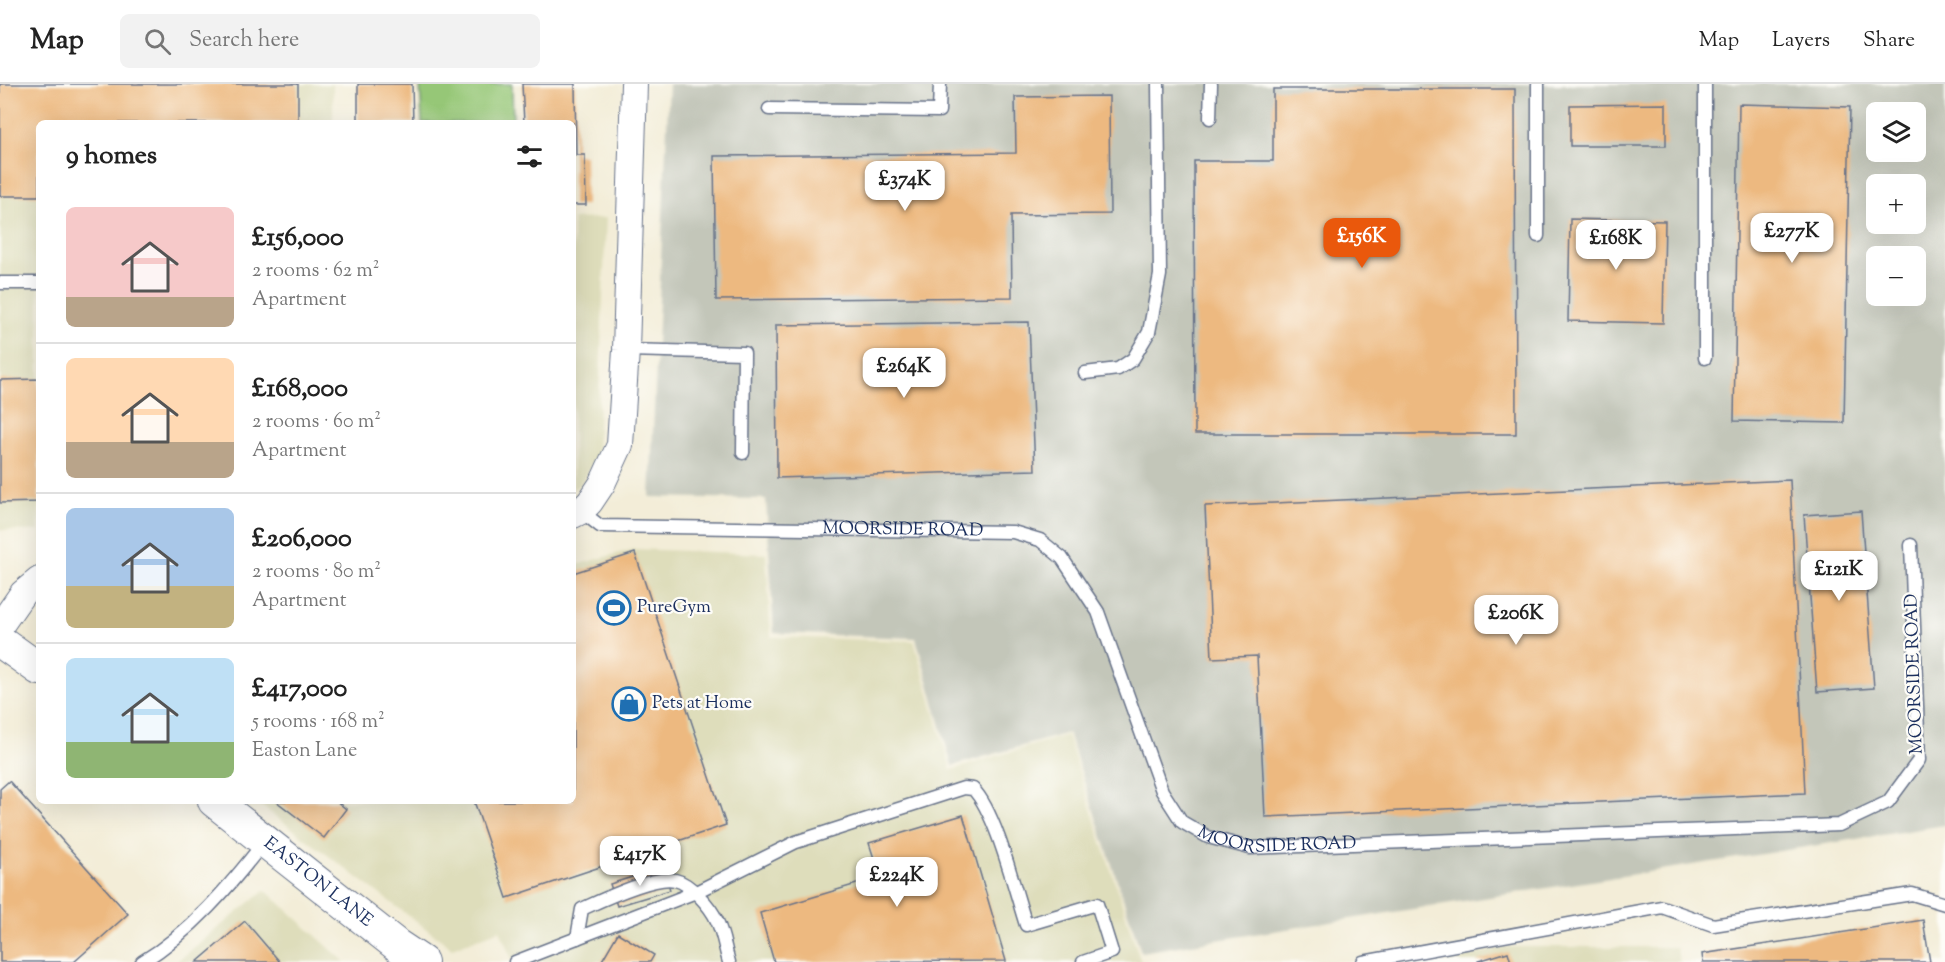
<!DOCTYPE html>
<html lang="en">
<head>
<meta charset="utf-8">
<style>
  :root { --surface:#fff; --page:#f2f2f2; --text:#222; --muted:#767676; --line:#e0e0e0; --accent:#ea580c }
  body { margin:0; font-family:"Sorts Mill Goudy",serif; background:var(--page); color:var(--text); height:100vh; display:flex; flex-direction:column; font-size:22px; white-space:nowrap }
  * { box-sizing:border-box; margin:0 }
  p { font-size:20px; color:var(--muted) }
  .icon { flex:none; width:33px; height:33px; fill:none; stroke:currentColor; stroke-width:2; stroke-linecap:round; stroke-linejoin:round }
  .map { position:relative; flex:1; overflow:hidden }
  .drawer { position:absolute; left:36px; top:36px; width:540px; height:684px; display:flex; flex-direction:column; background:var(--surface); border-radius:9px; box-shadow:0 6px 24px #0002 }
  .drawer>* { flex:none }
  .controls { position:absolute; left:1866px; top:18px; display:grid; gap:12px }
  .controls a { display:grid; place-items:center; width:60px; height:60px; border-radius:9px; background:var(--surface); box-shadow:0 6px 24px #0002; font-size:30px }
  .price { position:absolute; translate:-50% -51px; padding:0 14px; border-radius:12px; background:#fff; color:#222; font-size:20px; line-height:39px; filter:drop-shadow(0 2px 3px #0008) }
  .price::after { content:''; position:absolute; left:50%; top:36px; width:18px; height:14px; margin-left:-9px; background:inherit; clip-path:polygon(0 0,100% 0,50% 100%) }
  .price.current { background:var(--accent); color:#fff }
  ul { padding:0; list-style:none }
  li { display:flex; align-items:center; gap:18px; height:150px; padding:0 30px }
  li+li { border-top:2px solid var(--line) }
  li span { display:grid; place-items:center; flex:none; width:168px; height:120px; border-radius:9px; color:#555 }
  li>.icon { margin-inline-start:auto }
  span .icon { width:72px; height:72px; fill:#fffc; stroke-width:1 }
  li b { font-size:26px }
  h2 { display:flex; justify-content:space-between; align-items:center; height:72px; padding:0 30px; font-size:26px }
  header { display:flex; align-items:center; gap:36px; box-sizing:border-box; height:84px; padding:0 30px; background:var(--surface); border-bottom:2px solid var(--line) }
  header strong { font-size:28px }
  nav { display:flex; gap:33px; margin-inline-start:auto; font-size:21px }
  .search { width:420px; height:54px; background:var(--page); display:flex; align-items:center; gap:15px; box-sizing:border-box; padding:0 21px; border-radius:9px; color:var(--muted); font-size:22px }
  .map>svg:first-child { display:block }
  .built { fill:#deddbb }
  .industrial { fill:#c3c6b9; fill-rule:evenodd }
  .green { fill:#96c777; stroke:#587b6a; stroke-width:1.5 }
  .building { fill:#edb980 }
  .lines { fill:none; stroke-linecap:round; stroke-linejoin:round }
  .service-casing { stroke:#677289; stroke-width:15 }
  .minor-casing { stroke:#677289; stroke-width:28 }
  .tertiary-casing { stroke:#677289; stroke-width:34 }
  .service { stroke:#fff; stroke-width:12 }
  .minor { stroke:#fff; stroke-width:26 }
  .tertiary { stroke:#fff; stroke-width:32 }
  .labels { text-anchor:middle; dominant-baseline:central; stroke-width:4.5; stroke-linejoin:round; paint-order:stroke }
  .street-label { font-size:18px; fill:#1b2f5e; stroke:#fdfcf7 }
  .poi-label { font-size:18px; fill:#1b2f5e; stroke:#fdfcf7; text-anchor:start }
</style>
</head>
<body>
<header>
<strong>Map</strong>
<div class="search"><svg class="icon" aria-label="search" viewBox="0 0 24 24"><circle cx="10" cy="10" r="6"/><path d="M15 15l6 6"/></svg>Search here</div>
<nav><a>Map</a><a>Layers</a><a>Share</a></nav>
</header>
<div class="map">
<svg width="1945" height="878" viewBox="0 0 1945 878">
  <rect width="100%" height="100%" fill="#fdfcf7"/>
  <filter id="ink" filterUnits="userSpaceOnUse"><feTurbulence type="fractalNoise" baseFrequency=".0167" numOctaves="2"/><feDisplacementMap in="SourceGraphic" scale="12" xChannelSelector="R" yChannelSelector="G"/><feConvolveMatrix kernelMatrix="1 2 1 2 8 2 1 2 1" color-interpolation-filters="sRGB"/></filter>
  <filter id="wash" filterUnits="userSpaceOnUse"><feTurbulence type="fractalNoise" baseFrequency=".008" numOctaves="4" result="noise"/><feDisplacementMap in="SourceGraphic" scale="24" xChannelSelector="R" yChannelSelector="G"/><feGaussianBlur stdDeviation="1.35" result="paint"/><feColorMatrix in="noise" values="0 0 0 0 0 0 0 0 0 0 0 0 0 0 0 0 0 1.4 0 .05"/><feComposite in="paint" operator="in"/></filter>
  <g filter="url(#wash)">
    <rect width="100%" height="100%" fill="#f3edd8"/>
    <g class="built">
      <path d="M 0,0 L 333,0 L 333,39 L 39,39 L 39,447 L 0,446 Z"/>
      <path d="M 606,134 L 597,370 L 580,401 L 573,405 L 573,135 Z"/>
      <path d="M 634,465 L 766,470 L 771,553 L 914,557 L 951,686 L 1067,651 L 1141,878 L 513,878 L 500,846 L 452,864 L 255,717 L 573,717 L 573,482 Z"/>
      <path d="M 265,806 L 345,878 L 176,878 Z"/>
      <path d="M 1505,863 L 1676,863 L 1680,878 L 1445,878 Z"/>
    </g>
    <path class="industrial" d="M 669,0 L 1945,0 L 1945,741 L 1141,868 L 1068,649 L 952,682 L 916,554 L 774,549 L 766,415 L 650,413 ZM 1876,28 L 1916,28 L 1916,68 L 1876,68 ZM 1876,100 L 1916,100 L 1916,140 L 1876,140 ZM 1876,172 L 1916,172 L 1916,212 L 1876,212 Z"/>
    <path class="green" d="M 420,0 L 512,0 L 513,39 L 422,39 Z"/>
    <g id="blocks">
      <g class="building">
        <path d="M 0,0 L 298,0 L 298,39 L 39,39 L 39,112 L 0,112 Z"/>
        <path d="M 358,0 L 412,0 L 413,39 L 358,39 Z"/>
        <path d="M 522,0 L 575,0 L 576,71 L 585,71 L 586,121 L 573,121 L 573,39 L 524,39 Z"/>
        <path d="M 1273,5 L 1515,5 L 1516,350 L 1195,350 L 1194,77 L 1273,77 Z"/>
        <path d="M 1109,12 L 1110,130 L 1011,131 L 1012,213 L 716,216 L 714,72 L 1016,69 L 1015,13 Z"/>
        <path d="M 1666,20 L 1666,62 L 1570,62 L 1570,21 Z"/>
        <path d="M 1739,20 L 1850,23 L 1844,339 L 1734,337 Z"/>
        <path d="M 1570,135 L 1665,137 L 1663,239 L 1568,237 Z"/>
        <path d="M 1029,238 L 1035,386 L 777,394 L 776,241 Z"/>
        <path d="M 39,295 L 39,418 L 0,419 L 0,296 Z"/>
        <path d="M 1790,396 L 1805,709 L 1265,733 L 1257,572 L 1212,574 L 1205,422 Z"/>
        <path d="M 1861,427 L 1874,604 L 1817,608 L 1804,431 Z"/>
        <path d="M 635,469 L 726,741 L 507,814 L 474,717 L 573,717 L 573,489 Z"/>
        <path d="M 9,697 L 128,830 L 74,878 L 0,878 L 0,705 Z"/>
        <path d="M 276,717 L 336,717 L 346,725 L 324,754 Z"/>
        <path d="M 963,731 L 1006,877 L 774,878 L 760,829 L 880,793 L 869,759 Z"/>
        <path d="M 664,783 L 670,806 L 617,822 L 610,800 Z"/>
        <path d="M 1923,836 L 1930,878 L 1703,878 L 1702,870 Z"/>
        <path d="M 245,837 L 280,878 L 197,878 Z"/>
        <path d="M 618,849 L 654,871 L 650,878 L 601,878 Z"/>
        <path d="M 1508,868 L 1511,878 L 1478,878 L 1478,877 Z"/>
      </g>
    </g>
  </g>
  <g filter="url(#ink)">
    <use href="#blocks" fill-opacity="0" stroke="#677289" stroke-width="1.5"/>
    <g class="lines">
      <defs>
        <g id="service">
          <path d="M 1538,0 L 1538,152"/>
          <path d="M 1705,0 L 1705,274"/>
          <path d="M 769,25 L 939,27 L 940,0"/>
          <path d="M 1210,34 L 1211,0"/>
          <path d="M 0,199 L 39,199"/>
          <path d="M 626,266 L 744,269 L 743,369"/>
          <path d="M 1085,289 L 1118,285 L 1133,275 L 1149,248 L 1160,191 L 1158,0"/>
          <path id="s1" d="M 581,427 L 600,442 L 1013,448 L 1040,456 L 1062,474 L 1098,528 L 1162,707 L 1182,738 L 1208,753 L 1250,764 L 1839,741 L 1888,718 L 1919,676 L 1911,461"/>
          <path d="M 577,854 L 582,825 C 602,816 654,791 675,796 C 690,799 711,823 717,837 C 723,849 725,865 729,878"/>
          <path d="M 142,878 C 190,849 230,802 264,758"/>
          <path d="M 515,878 L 696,808 L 796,758 L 964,704 L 973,705 C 996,728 1015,807 1026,841 L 1097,820 L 1112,868 L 1083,878"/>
          <path d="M 1363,878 L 1662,823 L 1713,841 L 1912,810 L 1945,820"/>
        </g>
        <g id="minor">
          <path d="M 573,431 L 581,427 L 590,418 L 602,400 L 620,361 L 626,266 L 634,0"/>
          <path d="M 0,542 L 23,509 L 39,496"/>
        </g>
        <g id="tertiary">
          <path d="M 0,557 L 39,585"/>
          <path id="s2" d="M 214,717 L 398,862 L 422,878"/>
        </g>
      </defs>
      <use href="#service" class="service-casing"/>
      <use href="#minor" class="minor-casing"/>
      <use href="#tertiary" class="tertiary-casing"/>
      <use href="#service" class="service"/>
      <use href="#minor" class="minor"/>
      <use href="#tertiary" class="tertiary"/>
    </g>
  </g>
  <defs>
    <symbol id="stadium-ring" viewBox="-11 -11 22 22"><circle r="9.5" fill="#fdfcf7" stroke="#1f6fb2" stroke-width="1.5"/><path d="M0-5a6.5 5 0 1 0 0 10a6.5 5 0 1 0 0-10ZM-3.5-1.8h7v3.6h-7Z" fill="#1f6fb2"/></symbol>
    <symbol id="shop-ring" viewBox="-11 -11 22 22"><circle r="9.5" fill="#fdfcf7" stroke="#1f6fb2" stroke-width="1.5"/><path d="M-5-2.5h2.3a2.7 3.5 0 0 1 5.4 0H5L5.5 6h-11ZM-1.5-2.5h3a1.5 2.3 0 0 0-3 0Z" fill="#1f6fb2"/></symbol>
  </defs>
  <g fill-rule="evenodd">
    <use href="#stadium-ring" x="595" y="505" width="38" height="38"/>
    <use href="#shop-ring" x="610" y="601" width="38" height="38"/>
  </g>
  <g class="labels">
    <g class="street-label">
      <text stroke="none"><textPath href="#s1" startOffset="327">MOORSIDE ROAD</textPath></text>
      <text transform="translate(1915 590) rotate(-92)">MOORSIDE ROAD</text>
      <text stroke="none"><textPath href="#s1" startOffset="885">MOORSIDE ROAD</textPath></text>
      <text stroke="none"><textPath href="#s2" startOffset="132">EASTON LANE</textPath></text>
    </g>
    <g class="poi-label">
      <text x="637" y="524">PureGym</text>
      <text x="652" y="620">Pets at Home</text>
    </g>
  </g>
</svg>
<div class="controls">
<a><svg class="icon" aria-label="layers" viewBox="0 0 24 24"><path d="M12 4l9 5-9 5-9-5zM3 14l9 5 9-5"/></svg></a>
<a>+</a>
<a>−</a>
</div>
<b class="price" style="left:905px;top:128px">£374K</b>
<b class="price" style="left:1792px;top:180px">£277K</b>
<b class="price current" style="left:1362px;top:185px">£156K</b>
<b class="price" style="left:1616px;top:187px">£168K</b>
<b class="price" style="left:904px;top:315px">£264K</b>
<b class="price" style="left:1839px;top:518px">£121K</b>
<b class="price" style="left:1516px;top:562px">£206K</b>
<b class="price" style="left:640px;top:803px">£417K</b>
<b class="price" style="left:897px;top:824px">£224K</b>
<section class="drawer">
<h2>9 homes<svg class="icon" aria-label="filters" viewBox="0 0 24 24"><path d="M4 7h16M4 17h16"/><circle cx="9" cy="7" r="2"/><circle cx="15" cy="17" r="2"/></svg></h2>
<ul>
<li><span style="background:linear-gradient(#f6c9c9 75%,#b9a48a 0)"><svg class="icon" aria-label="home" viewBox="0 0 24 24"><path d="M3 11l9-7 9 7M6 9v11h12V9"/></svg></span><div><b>£156,000</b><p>2 rooms · 62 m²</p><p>Apartment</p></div></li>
<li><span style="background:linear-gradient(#ffd9b3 70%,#b9a48a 0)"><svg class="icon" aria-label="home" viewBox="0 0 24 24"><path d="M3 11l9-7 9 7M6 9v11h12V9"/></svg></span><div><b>£168,000</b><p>2 rooms · 60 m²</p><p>Apartment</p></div></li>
<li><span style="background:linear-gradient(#a9c7e8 65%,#c2b280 0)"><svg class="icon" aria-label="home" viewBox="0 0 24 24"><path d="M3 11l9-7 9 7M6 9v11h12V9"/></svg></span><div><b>£206,000</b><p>2 rooms · 80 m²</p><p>Apartment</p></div></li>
<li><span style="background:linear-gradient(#bfe0f5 70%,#8fb573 0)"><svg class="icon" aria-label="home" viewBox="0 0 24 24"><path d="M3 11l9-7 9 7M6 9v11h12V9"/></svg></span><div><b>£417,000</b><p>5 rooms · 168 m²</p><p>Easton Lane</p></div></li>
</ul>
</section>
</div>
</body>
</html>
